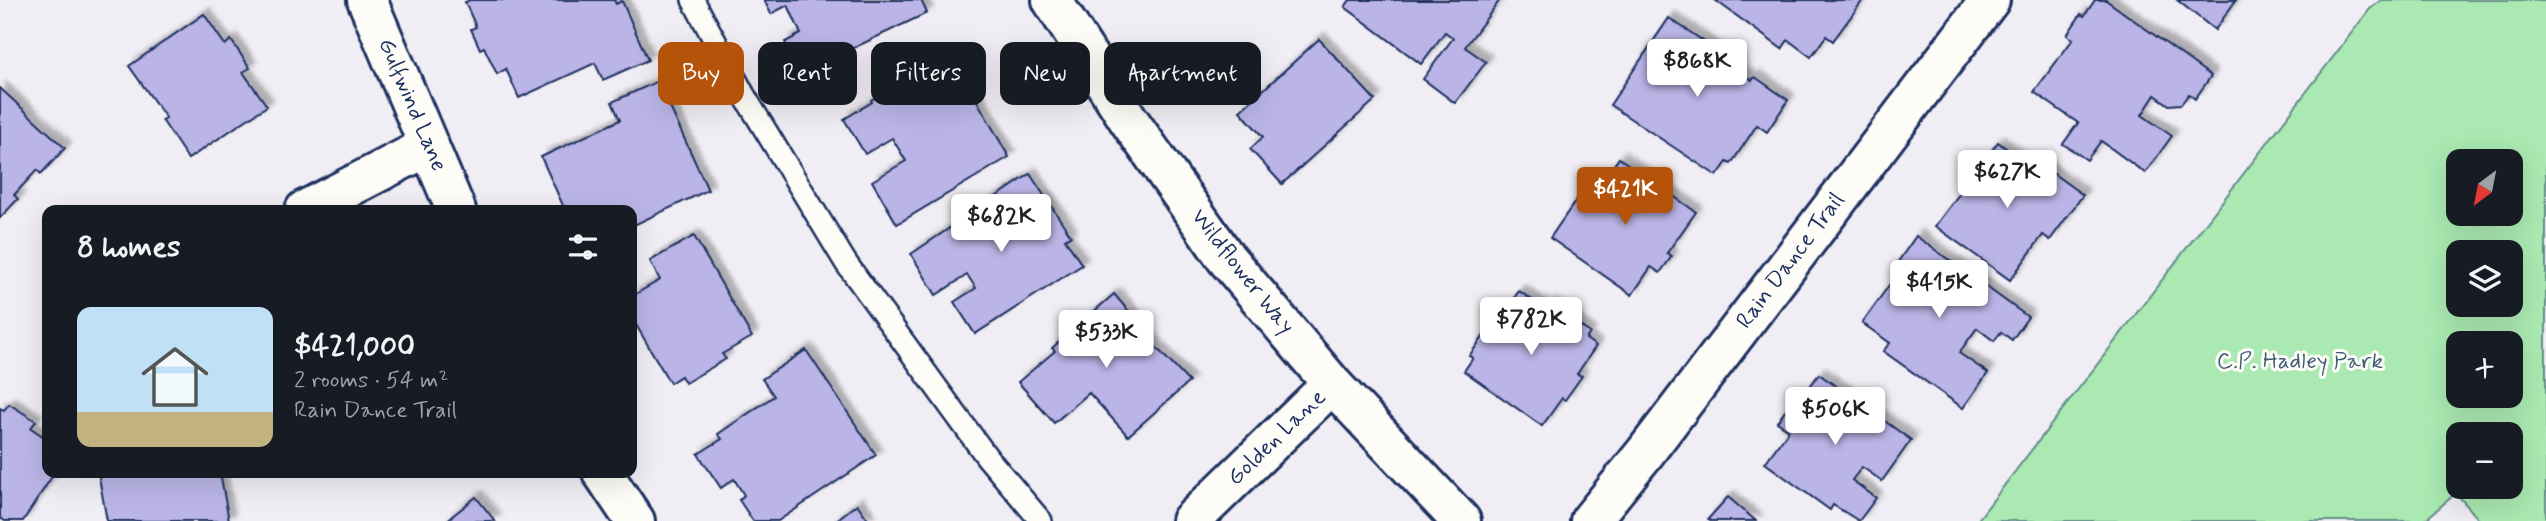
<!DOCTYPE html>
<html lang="en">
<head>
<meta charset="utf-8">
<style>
  :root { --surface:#171b24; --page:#20242c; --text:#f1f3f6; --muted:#9ea1a6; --accent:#b45309 }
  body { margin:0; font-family:Mynerve,sans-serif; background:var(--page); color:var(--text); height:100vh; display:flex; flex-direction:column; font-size:26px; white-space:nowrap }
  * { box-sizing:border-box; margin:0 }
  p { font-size:23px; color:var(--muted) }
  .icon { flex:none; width:38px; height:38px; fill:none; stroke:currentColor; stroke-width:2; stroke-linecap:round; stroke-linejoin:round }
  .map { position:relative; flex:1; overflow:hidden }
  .panel { position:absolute; left:42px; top:205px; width:595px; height:273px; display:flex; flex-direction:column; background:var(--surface); border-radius:14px; box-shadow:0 7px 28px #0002 }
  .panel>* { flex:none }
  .top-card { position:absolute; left:658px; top:42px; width:665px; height:63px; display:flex; gap:14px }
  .needle { width:46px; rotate:212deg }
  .tools { position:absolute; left:2446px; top:149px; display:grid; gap:14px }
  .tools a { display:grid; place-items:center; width:77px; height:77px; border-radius:14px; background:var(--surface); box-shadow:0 7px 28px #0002; font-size:35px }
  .price { position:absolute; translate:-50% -60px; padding:0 16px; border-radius:7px; background:#fff; color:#222; font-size:23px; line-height:46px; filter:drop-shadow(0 2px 4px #0008) }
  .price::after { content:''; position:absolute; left:50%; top:42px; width:21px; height:16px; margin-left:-10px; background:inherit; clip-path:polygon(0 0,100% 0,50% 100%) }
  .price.current { background:var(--accent); color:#fff }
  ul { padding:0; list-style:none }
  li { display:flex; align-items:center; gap:21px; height:175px; padding:0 35px }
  li span { display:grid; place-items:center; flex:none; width:196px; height:140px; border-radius:14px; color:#555 }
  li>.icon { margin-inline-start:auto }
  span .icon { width:84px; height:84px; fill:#fffc; stroke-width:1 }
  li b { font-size:30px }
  h2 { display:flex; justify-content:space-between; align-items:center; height:84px; padding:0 35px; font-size:30px }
  .tag { padding:0 24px; border-radius:14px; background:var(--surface); box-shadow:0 7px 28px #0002; font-size:24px; line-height:63px }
  .tag.current { background:var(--accent); color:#fff }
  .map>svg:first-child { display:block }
  .green { fill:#aae9b1; stroke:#628c88; stroke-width:2; fill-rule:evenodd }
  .building { fill:#bab5e6; stroke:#1b2f5e; stroke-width:2; filter:url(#shadow) }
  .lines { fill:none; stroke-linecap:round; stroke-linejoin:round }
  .service-casing { stroke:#1b2f5e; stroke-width:26 }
  .minor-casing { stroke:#1b2f5e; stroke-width:44 }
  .service { stroke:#fdfcf7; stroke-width:21 }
  .minor { stroke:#fdfcf7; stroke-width:38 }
  .labels { text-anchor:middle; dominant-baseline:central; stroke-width:6; stroke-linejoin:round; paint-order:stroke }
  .street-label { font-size:23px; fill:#1b2f5e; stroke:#fdfcf7 }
  .park-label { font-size:23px; fill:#3f5e73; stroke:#fdfcf7 }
</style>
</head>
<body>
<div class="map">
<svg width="2546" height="521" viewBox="0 0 2546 521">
  <defs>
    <filter id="shadow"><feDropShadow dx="6" dy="-6" stdDeviation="2" flood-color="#0004"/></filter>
  </defs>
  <rect width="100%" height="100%" fill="#f0eef4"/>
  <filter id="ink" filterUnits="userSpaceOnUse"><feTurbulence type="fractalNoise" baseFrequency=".0143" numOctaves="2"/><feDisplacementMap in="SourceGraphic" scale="14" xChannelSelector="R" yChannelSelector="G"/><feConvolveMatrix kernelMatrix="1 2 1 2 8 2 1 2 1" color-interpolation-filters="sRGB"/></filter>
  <g filter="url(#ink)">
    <path class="green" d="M 2381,0 L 2546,0 L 2546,521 L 2480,521 L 2456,493 L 2424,521 L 1977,521 L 2370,9 ZM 2459,161 L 2511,161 L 2511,214 L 2459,214 ZM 2459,252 L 2511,252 L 2511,304 L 2459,304 ZM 2459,343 L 2511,343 L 2511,396 L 2459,396 ZM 2459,434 L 2511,434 L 2511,486 L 2459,486 Z"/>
    <g class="building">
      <path d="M 470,0 L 614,0 L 616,4 L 622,1 L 648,60 L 603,80 L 595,63 L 519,98 L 506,69 L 497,74 L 484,47 L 480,49 L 471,29 L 476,27 L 465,2 Z"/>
      <path d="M 764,0 L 921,0 L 927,13 L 799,74 L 785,42 L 801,34 L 788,5 L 771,14 Z"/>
      <path d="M 1350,0 L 1500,0 L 1465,47 L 1486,62 L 1455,103 L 1423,79 L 1453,38 L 1445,32 L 1421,64 L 1345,7 Z"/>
      <path d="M 1715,0 L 1863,0 L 1833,41 L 1826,36 L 1811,57 L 1788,40 L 1782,49 Z"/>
      <path d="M 2095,0 L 2106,0 L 2211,76 L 2195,99 L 2189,94 L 2181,104 L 2169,105 L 2155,95 L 2142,115 L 2172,136 L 2145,173 L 2101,141 L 2087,160 L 2063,144 L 2078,123 L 2034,92 L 2073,39 L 2067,35 L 2081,14 L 2084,16 Z"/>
      <path d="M 2177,0 L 2236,0 L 2215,30 Z"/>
      <path d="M 204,14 L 225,45 L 231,40 L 250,68 L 243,72 L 267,106 L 188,159 L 162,120 L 166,118 L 129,66 Z"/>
      <path d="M 1669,18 L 1739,65 L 1736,69 L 1752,80 L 1755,77 L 1788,100 L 1767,132 L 1757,125 L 1731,164 L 1727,162 L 1717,176 L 1610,105 Z"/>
      <path d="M 1319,39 L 1375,100 L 1282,184 L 1250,149 L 1263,137 L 1240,111 Z"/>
      <path d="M 945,56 L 968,94 L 972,92 L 1009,157 L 897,224 L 872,181 L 906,161 L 892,138 L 865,154 L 844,119 L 872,102 L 871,100 Z"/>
      <path d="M 658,81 L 708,190 L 632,226 L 632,210 L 565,210 L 541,157 L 620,120 L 612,102 Z"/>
      <path d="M 0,88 L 65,148 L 41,174 L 37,170 L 14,195 L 18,199 L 0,218 Z"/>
      <path d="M 1998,142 L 2039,174 L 2044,167 L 2083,195 L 2050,240 L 2043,235 L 2010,280 L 1935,226 L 1966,185 L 1960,181 L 1975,160 L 1981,165 Z"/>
      <path d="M 1619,158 L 1696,212 L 1667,253 L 1672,256 L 1660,273 L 1651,267 L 1632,295 L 1550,238 L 1577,199 L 1586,205 Z"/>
      <path d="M 1030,174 L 1071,236 L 1065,239 L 1082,265 L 975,334 L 954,302 L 976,288 L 967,275 L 936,295 L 911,254 Z"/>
      <path d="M 694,236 L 752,337 L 722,354 L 726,359 L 685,383 L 681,376 L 670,383 L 632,318 L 632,296 L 660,280 L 650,261 Z"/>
      <path d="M 1916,236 L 2028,317 L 2012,340 L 2001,332 L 1994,341 L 1977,328 L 1959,353 L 1988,373 L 1963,408 L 1883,351 L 1890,343 L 1862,323 L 1900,270 L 1895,266 Z"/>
      <path d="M 1519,291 L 1547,310 L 1550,305 L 1590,333 L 1586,339 L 1596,346 L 1577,374 L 1582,376 L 1565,400 L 1562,398 L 1542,426 L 1464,371 L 1473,358 L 1469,356 L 1486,333 L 1488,335 Z"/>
      <path d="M 1114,294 L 1137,321 L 1134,324 L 1189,382 L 1128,436 L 1089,393 L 1054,423 L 1018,382 L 1055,351 L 1052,348 Z"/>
      <path d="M 806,350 L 876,455 L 778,521 L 753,521 L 739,500 L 744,495 L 734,479 L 721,488 L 698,454 L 722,439 L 718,434 L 774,396 L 762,379 Z"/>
      <path d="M 1819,374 L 1911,440 L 1882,481 L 1862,467 L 1852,480 L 1876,498 L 1859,521 L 1833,505 L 1830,510 L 1765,463 L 1789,430 L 1777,422 L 1797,395 L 1801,399 Z"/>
      <path d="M 9,404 L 36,421 L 31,428 L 47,439 L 47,472 L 55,472 L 23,521 L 5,521 L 0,518 L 0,408 L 4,410 Z"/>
      <path d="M 98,472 L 220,472 L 229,521 L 107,521 Z"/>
      <path d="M 476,497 L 495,521 L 446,521 Z"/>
      <path d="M 1728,497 L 1756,521 L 1710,521 L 1708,519 Z"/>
      <path d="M 857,504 L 869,521 L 835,521 Z"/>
    </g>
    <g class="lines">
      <defs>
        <path id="service" d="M 693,0 L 744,95 L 846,263 L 987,457 L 1041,521"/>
        <g id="minor">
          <path d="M 367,0 L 456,210"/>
          <path d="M 1052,0 L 1128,119 L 1226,258 L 1332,384 L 1461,521"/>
          <path d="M 305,210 L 429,146"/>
          <path d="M 602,472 L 635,521"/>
          <path d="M 1191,521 L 1332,384"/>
          <path d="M 1590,521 L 1645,453 L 1990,0"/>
        </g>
      </defs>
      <use href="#service" class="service-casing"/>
      <use href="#minor" class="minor-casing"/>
      <use href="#service" class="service"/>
      <use href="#minor" class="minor"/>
    </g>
  </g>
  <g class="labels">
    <g class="street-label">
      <text transform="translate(412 105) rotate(67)">Gulfwind Lane</text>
      <text transform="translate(1791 261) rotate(-53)">Rain Dance Trail</text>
      <text transform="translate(1242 272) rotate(52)">Wildflower Way</text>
      <text transform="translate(1277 438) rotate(-44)">Golden Lane</text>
    </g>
    <g class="park-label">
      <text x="2300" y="362">C.P. Hadley Park</text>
    </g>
  </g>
</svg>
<div class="tools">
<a><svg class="needle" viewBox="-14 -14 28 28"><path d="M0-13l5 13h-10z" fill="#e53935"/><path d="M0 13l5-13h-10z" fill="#9ea1a6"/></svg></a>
<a><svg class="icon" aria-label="layers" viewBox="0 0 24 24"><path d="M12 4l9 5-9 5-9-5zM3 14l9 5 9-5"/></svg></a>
<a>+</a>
<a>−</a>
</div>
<b class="price" style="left:1697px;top:99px">$868K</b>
<b class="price" style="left:2007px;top:210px">$627K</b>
<b class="price current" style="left:1625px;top:227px">$421K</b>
<b class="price" style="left:1001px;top:254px">$682K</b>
<b class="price" style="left:1939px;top:320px">$415K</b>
<b class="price" style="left:1531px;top:357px">$782K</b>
<b class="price" style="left:1106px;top:370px">$533K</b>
<b class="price" style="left:1835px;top:447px">$506K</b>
<div class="top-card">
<a class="tag current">Buy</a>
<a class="tag">Rent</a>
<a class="tag">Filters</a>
<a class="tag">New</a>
<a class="tag">Apartment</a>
</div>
<section class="panel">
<h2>8 homes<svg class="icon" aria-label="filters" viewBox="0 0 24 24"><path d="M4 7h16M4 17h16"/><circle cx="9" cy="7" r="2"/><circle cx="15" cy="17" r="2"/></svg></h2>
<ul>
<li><span style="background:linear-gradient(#bfe0f5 75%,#c2b280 0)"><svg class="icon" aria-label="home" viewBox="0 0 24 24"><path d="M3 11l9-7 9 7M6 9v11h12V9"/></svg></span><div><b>$421,000</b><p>2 rooms · 54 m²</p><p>Rain Dance Trail</p></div></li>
</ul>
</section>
</div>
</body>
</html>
